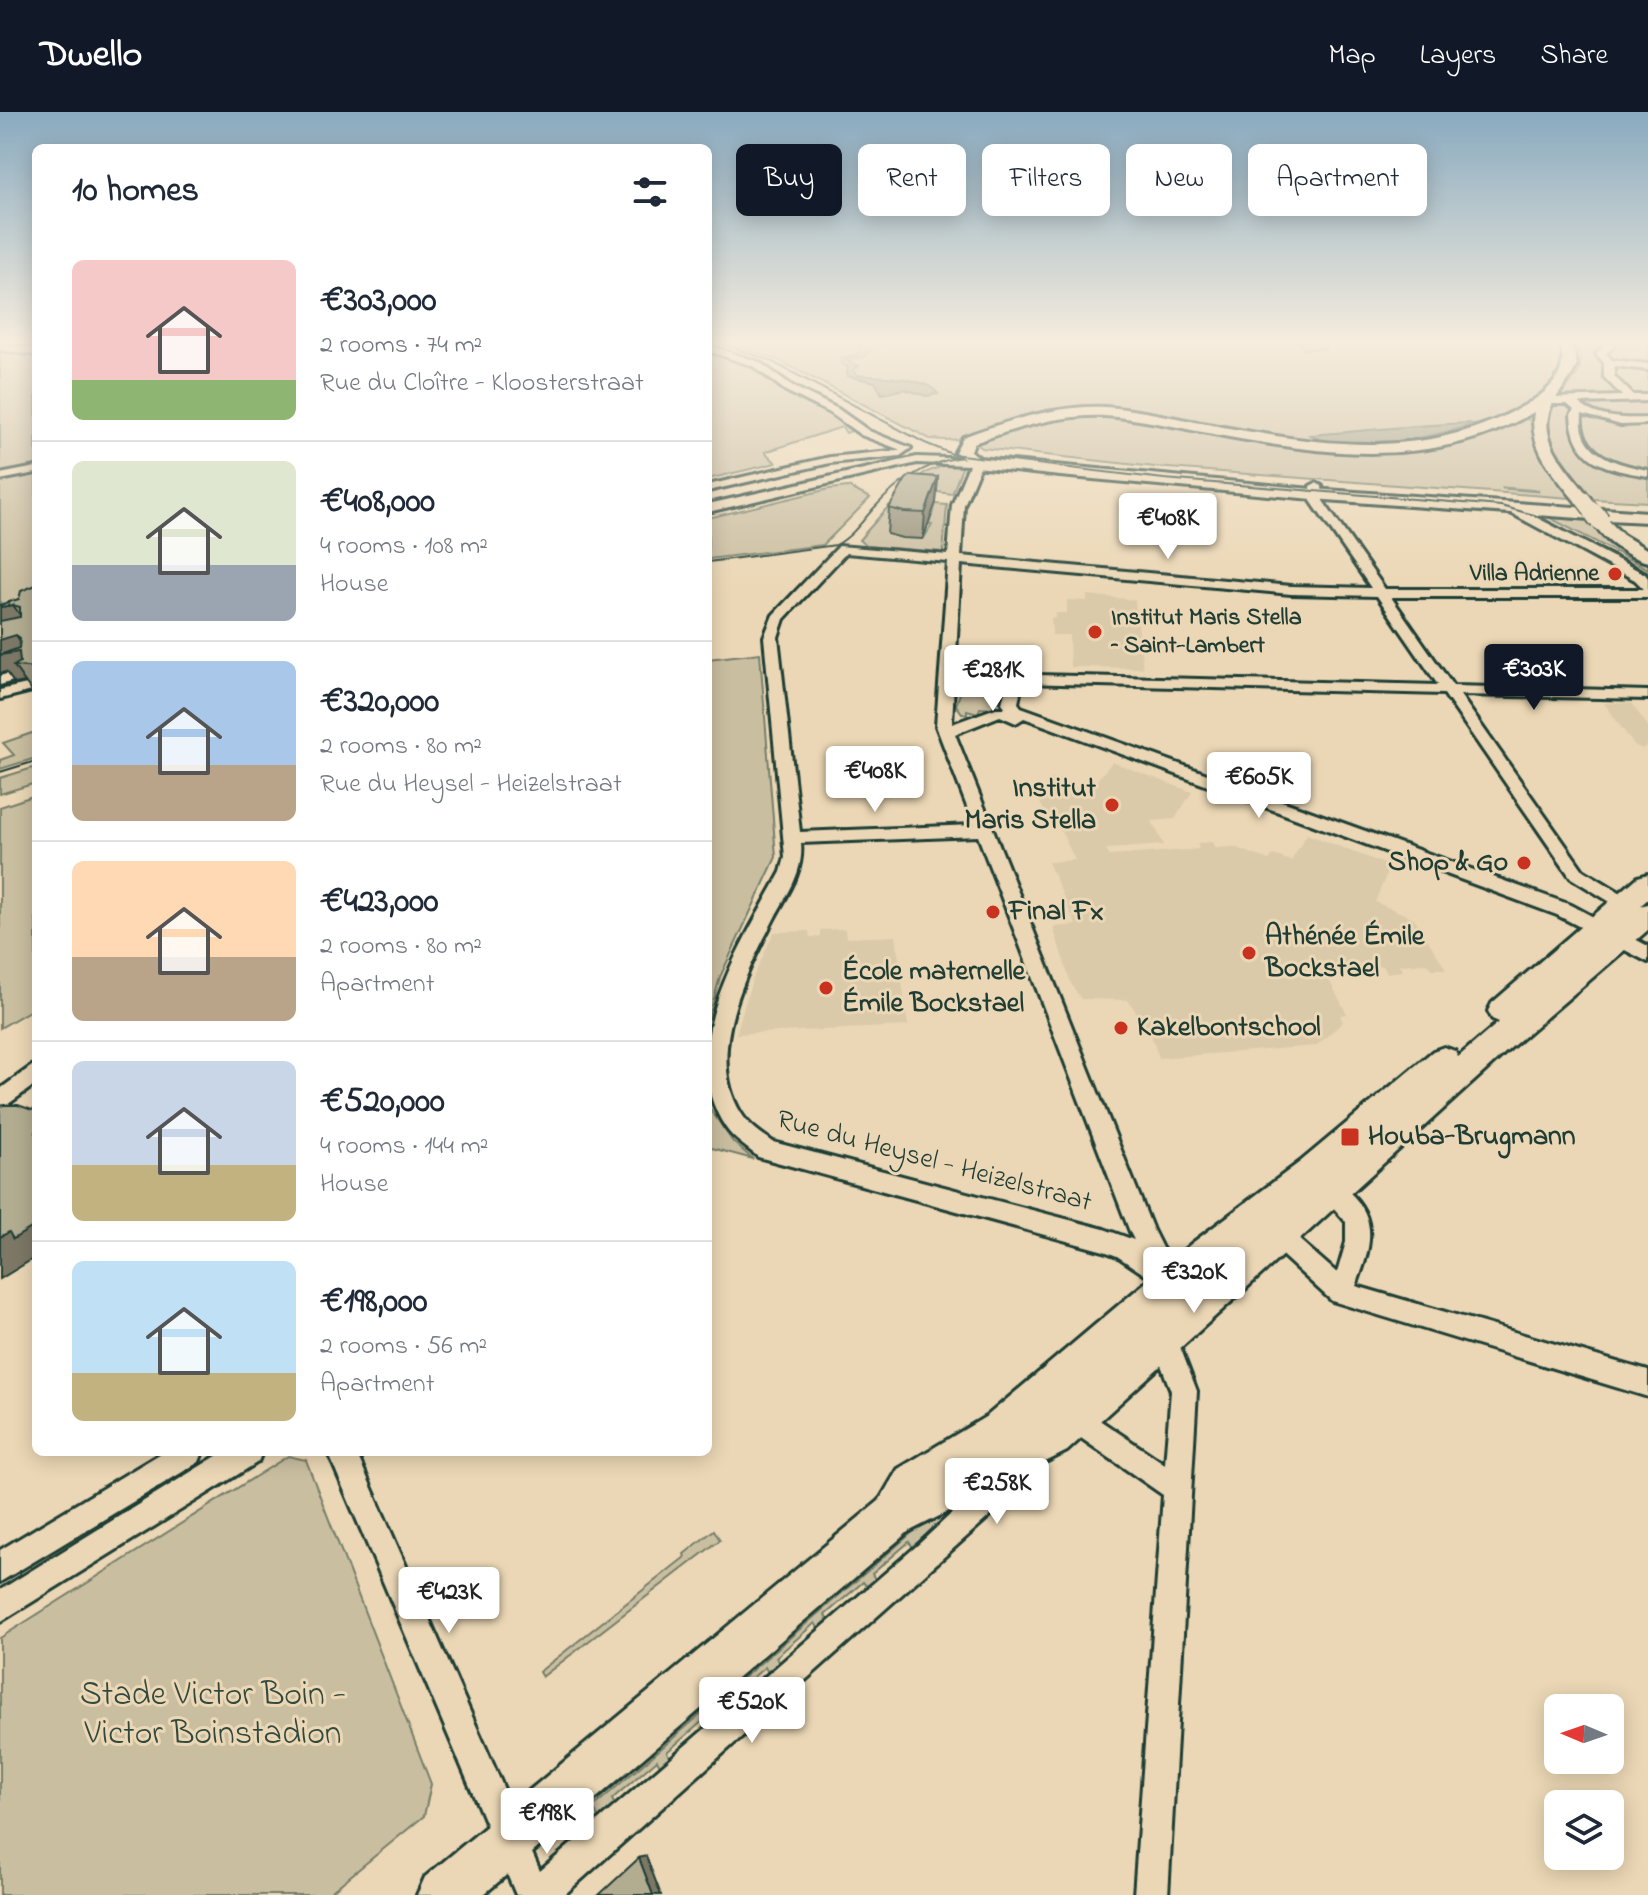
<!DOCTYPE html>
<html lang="en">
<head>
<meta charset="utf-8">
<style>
  :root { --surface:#fff; --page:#f6f6f7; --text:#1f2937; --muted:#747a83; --line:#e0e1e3; --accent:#111827 }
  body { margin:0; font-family:"Indie Flower",sans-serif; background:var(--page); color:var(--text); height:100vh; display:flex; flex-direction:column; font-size:30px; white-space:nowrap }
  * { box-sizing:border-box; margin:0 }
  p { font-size:26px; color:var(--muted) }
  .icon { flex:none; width:44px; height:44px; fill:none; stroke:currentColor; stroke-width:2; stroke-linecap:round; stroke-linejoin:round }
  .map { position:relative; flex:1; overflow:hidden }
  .drawer { position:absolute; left:32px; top:32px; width:680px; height:1312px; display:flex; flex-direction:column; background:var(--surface); border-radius:12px; box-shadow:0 4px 20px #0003 }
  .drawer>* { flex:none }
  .banner { position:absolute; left:736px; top:32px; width:760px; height:72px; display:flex; gap:16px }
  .needle { width:52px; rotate:272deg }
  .tools { position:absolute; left:1544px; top:1582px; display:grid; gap:16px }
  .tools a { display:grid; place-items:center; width:80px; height:80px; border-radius:12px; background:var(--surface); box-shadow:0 4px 20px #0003; font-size:40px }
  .price { position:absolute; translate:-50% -68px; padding:0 18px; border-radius:8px; background:#fff; color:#222; font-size:26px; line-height:52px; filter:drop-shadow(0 2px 4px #0008) }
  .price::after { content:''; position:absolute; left:50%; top:48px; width:24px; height:18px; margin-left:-12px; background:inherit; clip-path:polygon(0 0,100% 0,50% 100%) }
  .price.on { background:var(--accent); color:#fff }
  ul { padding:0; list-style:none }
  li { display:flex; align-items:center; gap:24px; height:200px; padding:0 40px }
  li+li { border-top:2px solid var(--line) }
  li span { display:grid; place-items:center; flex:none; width:224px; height:160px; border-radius:12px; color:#555 }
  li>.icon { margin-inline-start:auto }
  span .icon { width:96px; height:96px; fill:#fffc; stroke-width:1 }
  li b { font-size:34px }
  h2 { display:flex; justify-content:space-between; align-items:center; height:96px; padding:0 40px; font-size:34px }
  .pill { padding:0 28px; border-radius:12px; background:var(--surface); box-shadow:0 4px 20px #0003; font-size:28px; line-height:72px }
  .pill.on { background:var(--accent); color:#fff }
  header { display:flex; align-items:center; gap:48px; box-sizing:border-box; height:112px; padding:0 40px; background:var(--accent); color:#fff }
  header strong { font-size:38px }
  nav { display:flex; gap:44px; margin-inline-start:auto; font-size:28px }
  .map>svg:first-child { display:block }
  .built { fill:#dacaaa }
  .green { fill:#cabea0; stroke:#747e6a; stroke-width:2 }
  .water { fill:#9a9b82; stroke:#697563; stroke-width:2 }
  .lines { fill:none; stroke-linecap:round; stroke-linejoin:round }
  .stream { stroke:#697563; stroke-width:3 }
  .street-casing { stroke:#1f3d34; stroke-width:6 }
  .secondary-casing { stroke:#1f3d34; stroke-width:6 }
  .primary-casing { stroke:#1f3d34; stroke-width:6 }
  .street { fill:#ebd7b5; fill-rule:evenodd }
  .secondary { fill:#ebd7b5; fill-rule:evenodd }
  .primary { fill:#ebd7b5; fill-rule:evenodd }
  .tram { stroke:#1f3d34; stroke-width:2 }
  .secondary-bridge-far1-casing { stroke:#1f3d34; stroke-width:18; stroke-linecap:butt }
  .secondary-bridge-casing { stroke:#1f3d34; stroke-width:23; stroke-linecap:butt }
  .secondary-bridge-far1 { stroke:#ebd7b5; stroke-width:15 }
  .secondary-bridge { stroke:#ebd7b5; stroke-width:19 }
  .wall { fill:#99947d; stroke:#1f3d34; stroke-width:2 }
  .shaded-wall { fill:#7d7866; stroke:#1f3d34; stroke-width:2 }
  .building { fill:#b2ac91; stroke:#1f3d34; stroke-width:2 }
  .poi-dot { fill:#c8321e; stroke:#ebd7b5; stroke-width:3 }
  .labels { text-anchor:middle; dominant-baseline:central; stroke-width:6; stroke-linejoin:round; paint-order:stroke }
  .far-poi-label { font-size:24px; font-weight:bold; fill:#1f3d34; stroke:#ebd7b5; text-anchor:end }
  .poi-label { font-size:28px; font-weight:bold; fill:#1f3d34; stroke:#ebd7b5; text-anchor:start }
  .street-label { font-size:28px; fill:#1f3d34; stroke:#ebd7b5 }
  .near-park-label { font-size:34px; fill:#304a3f; stroke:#ebd7b5 }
</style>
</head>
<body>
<header>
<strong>Dwello</strong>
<nav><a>Map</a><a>Layers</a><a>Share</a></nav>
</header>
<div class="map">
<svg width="1648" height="1783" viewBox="0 0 1648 1783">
  <rect width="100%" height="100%" fill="#ebd7b5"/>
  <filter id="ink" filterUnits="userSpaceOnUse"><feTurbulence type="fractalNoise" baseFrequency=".0125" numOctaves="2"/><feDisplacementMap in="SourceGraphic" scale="16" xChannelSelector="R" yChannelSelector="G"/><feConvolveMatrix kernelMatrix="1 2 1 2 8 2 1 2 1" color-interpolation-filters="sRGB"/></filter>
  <g filter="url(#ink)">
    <g class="built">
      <path d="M 1087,483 L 1135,488 L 1143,556 L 1070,555 L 1069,523 L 1052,523 L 1051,506 L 1055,506 L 1056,501 L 1067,501 L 1067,488 L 1087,489 Z"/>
      <path d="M 1604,591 L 1631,591 L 1648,614 L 1648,633 L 1642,637 L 1634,633 Z"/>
      <path d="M 1112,650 L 1192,680 L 1175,707 L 1152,709 L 1164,733 L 1106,737 L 1109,744 L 1199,737 L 1197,731 L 1212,730 L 1215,736 L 1234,735 L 1269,748 L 1273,743 L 1291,749 L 1307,722 L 1390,754 L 1375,790 L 1414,806 L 1446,857 L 1432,857 L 1427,851 L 1400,853 L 1403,859 L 1387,861 L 1383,854 L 1358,855 L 1361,862 L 1344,864 L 1339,857 L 1325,860 L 1347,902 L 1340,903 L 1343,910 L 1316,934 L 1159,946 L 1151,923 L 1128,888 L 1081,887 L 1071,872 L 1053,815 L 1076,813 L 1048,750 L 1075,748 L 1053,703 L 1046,703 L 1037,684 L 1051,667 L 1087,680 Z"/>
      <path d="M 845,817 L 846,826 L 896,824 L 908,914 L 736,922 L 752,868 L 774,820 L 809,819 L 810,825 L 820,825 L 820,818 Z"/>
    </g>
    <g class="green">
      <path d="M 0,230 L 36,230 L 36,502 L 0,505 Z"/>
      <path d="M 728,230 L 1559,230 C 1569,254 1554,271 1536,286 C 1415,380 1234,307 1100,297 C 1088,296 1075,301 1064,304 C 1026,312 985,327 945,328 L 930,327 L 780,249 Z"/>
      <path d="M 1573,230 L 1648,230 L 1648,390 L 1593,387 C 1574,364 1547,338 1549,306 C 1552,276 1599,265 1573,230 Z"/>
      <path d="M 708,238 L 750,251 L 856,317 L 846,321 L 842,315 L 765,340 L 776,351 L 708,367 Z"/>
      <path d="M 1105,301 L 1264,328 L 1424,336 L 1472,327 L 1522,306 L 1530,308 C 1536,340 1552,361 1571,386 L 1155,355 L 982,336 L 974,330 L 1047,308 Z"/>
      <path d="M 948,352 L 963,353 L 952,382 L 907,376 L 924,361 Z"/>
      <path d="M 848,375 L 870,386 L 823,433 L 708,447 L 708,406 L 829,377 Z"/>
      <path d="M 895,387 L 902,426 L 924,426 L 932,413 L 929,412 L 936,392 L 947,393 L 943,440 L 866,434 L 859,428 Z"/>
      <path d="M 1550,406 L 1589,409 L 1597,419 L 1648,448 L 1648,457 Z"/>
      <path d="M 760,541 L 776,745 L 720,865 L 708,908 L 708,547 Z"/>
      <path d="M 990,574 L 1003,578 L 1001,582 L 1007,584 L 1006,592 L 995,597 L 980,596 L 978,601 L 967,598 L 967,602 L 962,601 L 956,593 L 962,576 Z"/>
      <path d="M 32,621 L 36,625 L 36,646 L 0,657 L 0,648 L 14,643 L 3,631 Z"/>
      <path d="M 36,655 L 36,671 L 0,682 L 0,666 Z"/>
      <path d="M 36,683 L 36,895 L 0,916 L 0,695 Z"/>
      <path d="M 708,994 L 733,1030 L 753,1047 L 708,1035 Z"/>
      <path d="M 288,1344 L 306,1348 L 431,1672 L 424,1704 L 327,1783 L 0,1783 L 0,1526 Z"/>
      <path d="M 977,1379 L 914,1437 L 909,1430 L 872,1462 L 876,1469 L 868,1476 L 863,1470 L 825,1503 L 829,1511 L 820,1519 L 815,1511 L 776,1545 L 780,1554 L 769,1563 L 765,1555 L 723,1591 L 727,1600 L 717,1609 L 712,1601 L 667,1640 L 671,1648 L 662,1657 L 657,1648 L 612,1687 L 616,1696 L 600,1710 L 593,1695 L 915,1418 Z"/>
      <path d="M 714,1418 L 720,1428 L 542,1565 L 539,1560 L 685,1445 L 684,1442 Z"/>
    </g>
    <g class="water">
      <path d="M 848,230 L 910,230 L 875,234 L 863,245 L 845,248 L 859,254 L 853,258 L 857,263 C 878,265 926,264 938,282 L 926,284 L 904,277 L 882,282 L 875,270 L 847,264 L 848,255 L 841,252 L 840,246 L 858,242 L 861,236 Z"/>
      <path d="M 1468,311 L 1473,312 C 1435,325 1348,343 1310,323 C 1362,319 1415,313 1468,311 Z"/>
    </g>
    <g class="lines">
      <path class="stream" d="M 1503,376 L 1538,379"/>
      <defs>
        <g id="street">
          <path d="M 1601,230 L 1611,230 L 1614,234 L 1606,242 L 1612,248 L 1648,252 L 1648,258 L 1614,254 L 1614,264 L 1633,283 L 1648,283 L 1648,289 L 1579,291 C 1596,307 1626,307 1648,306 L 1648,312 L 1621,313 L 1582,302 C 1578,342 1616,352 1648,358 L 1648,364 C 1607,357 1574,352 1571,303 L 1574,298 L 1567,292 L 1551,292 L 1546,289 L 1551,286 L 1622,284 L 1604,265 L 1604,251 L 1596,242 L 1604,234 Z"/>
          <path d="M 0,232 L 36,237 L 36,243 L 0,238 Z"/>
          <path d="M 708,233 L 759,250 L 794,275 L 838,297 L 869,319 L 911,336 L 900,344 L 830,351 L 708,379 L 708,373 L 830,345 L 901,338 L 861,323 L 830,301 L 786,279 L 753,254 L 708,239 Z"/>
          <path d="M 917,345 L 976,347 L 982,350 L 964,393 L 961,444 L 1291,474 L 1371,476 L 1311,389 L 1310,374 L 1316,371 L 1322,374 L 1323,389 L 1385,477 L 1644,477 L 1635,468 L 1511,401 L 1511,395 L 1515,394 L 1645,462 L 1648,466 L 1648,485 L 1391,485 L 1453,574 L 1648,579 L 1648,587 L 1460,583 L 1583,758 L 1648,797 L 1648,813 L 1571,766 L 1444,582 L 1022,571 L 1018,591 L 1021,595 L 1571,793 L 1648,834 L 1648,850 L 1557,803 L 1024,606 L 1016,611 L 1000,604 L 955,622 L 1153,1118 L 1162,1136 L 1187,1169 L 1184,1177 L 1175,1181 L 1166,1177 L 1117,1144 L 1104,1139 L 758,1045 C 748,1036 733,1027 726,1016 C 672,936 742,832 781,760 L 785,745 L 764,525 L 773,503 L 839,434 L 948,443 L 952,393 L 969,353 L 917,351 L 708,400 L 708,392 ZM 846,441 L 948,450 L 936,614 L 974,713 L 800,720 L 778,525 L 784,507 ZM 961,452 L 1291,482 L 1377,484 L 1438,573 L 955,561 ZM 954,570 L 1007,571 L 1002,591 L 1006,596 L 996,596 L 952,612 ZM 978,724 L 1130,1120 L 1134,1128 L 1104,1117 L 773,1030 C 762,1022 748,1013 741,1001 C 704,941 746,861 775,805 C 788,781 804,759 801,731 Z"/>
          <path d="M 36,355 L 36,361 L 0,368 L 0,362 Z"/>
          <path d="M 36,553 L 36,562 L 0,573 L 0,564 Z"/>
          <path d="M 36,570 L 36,578 L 0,587 L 0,578 Z"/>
          <path d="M 36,951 L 36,972 L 0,998 L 0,977 Z"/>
          <path d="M 1322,1060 C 1332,1064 1340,1071 1348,1079 C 1380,1107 1370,1138 1356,1174 L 1648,1259 L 1648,1285 L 1332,1189 L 1263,1126 L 1259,1118 L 1263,1110 L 1271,1107 L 1279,1110 L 1337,1161 L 1346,1130 L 1346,1110 L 1311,1070 L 1314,1063 Z"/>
          <path d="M 1166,1208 L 1175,1211 L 1179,1220 L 1177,1227 L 1197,1279 L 1168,1783 L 1134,1783 L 1163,1383 L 1065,1315 L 1061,1306 L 1065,1297 L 1074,1293 L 1083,1297 L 1165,1352 L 1171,1279 L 1151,1227 L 1157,1211 Z"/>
          <path d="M 1008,1338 L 1018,1342 L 1022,1352 L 1000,1395 L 564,1783 L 516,1783 L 328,1340 L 356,1340 L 540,1759 L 920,1431 L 980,1375 L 998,1342 Z"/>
          <path d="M 163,1340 L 203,1340 L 199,1350 L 0,1470 L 0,1438 Z"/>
          <path d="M 223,1340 L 262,1340 L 258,1350 L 0,1510 L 0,1478 Z"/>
        </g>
        <path id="secondary" d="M 1559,230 L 1571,230 L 1577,253 C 1571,267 1561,277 1553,291 C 1533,327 1571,360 1590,386 L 1582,391 L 1576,390 C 1555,363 1528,336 1534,300 C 1432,360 1319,342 1208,321 C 1174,315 1140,306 1105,304 C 1060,302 1016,316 974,331 L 971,339 L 980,346 L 1312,377 L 1648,400 L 1648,410 L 1608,408 L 1623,423 L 1648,438 L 1648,450 C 1629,446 1597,425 1593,407 L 1312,387 L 1060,364 L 976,355 L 955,340 L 963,325 C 1008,309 1056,293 1105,295 C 1139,297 1173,306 1207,312 C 1320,333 1429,352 1532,289 C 1554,275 1570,256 1559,230 Z"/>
        <path id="primary" d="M 1648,762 L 1648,787 L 1640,794 L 1648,792 L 1648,818 L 1507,939 L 1067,1339 L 908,1420 L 483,1783 L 417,1783 L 425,1765 L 879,1389 L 898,1357 L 987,1304 L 1191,1132 L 1300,1050 L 1433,939 L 1444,935 L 1455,939 L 1458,945 L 1499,910 L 1492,907 L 1488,899 L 1492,891 L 1638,765 Z"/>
      </defs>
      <use href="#street" class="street-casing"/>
      <use href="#secondary" class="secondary-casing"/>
      <use href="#primary" class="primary-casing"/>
      <use href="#street" class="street"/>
      <use href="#secondary" class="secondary"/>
      <use href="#primary" class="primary"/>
      <g class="tram">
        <path d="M 718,230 L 771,249 L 925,331 L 952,342 L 1164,367 L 1501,394 L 1534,403 L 1648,460"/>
        <path d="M 708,450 L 836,433 C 851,425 862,410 873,397 C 898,370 923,352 960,345"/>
        <path d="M 0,660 L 36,649"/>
      </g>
      <defs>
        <path id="secondary-bridge-far1" d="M 1582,386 L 1595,403"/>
        <path id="secondary-bridge" d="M 1594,401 L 1600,409"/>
      </defs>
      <use href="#secondary-bridge-far1" class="secondary-bridge-far1-casing"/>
      <use href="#secondary-bridge" class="secondary-bridge-casing"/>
      <use href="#secondary-bridge-far1" class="secondary-bridge-far1"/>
      <use href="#secondary-bridge" class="secondary-bridge"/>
    </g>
    <g class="wall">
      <path d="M 1297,230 L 1327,230 L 1325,236 L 1305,237 Z"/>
      <path d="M 938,365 L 936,390 L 923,427 L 902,426 L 887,422 L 889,396 Z"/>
      <path d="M 36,473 L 36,582 L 34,582 L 25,570 L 15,572 L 6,560 L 0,493 L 19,487 Z"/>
    </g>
    <g class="shaded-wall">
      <path d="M 938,365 L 936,390 L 923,427 L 925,401 Z"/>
      <path d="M 13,493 L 32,520 L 16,523 L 35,550 L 14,554 L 25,570 L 15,572 L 6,560 L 0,561 L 0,495 Z"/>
      <path d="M 36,1113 L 36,1145 L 0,1167 L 0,1125 L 9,1120 Z"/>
      <path d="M 646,1744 L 661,1783 L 653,1783 L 639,1746 Z"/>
    </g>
    <g class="building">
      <path d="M 911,363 L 938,365 L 925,401 L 904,400 L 889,396 L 906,367 Z"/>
      <path d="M 36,473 L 36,556 L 14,554 L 20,550 L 19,540 L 0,543 L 19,536 L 20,526 L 16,523 L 0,528 L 0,509 L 20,505 L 20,495 L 13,493 L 0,495 L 0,493 L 19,487 L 21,479 Z"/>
      <path d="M 4,993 L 18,993 L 32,998 L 36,996 L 36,1113 L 13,1127 L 9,1120 L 0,1125 L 0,994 Z"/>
      <path d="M 639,1746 L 653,1783 L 599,1783 Z"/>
    </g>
  </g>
  <linearGradient id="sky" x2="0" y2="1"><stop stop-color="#89aabf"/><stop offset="0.48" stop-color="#f6edde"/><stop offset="1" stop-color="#f6edde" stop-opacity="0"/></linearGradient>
  <rect width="1648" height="480" fill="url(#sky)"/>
  <g class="poi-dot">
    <circle cx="1615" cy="462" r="8"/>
    <circle cx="1095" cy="520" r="8"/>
    <circle cx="1112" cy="693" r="8"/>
    <circle cx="1524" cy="751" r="8"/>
    <circle cx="993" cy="800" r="8"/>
    <circle cx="1249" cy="841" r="8"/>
    <circle cx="826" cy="876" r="8"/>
    <circle cx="1121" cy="916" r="8"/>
    <rect x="1340" y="1015" width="20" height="20" rx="4"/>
  </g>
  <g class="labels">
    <g class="far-poi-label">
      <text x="1599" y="462">Villa Adrienne</text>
      <text x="1111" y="506" text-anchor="start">Institut Maris Stella<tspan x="1111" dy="28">– Saint-Lambert</tspan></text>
    </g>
    <g class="poi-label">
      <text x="1096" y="677" text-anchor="end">Institut<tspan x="1096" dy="32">Maris Stella</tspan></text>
      <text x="1508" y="751" text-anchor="end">Shop &amp; Go</text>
      <text x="1009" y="800">Final Fx</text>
      <text x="1265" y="825">Athénée Émile<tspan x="1265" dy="32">Bockstael</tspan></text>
      <text x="842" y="860">École maternelle<tspan x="842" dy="32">Émile Bockstael</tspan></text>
      <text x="1137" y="916">Kakelbontschool</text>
      <text x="1368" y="1025">Houba-Brugmann</text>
    </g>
    <g class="street-label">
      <text transform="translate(934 1050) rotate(15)">Rue du Heysel - Heizelstraat</text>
    </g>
    <g class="near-park-label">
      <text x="213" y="1584">Stade Victor Boin -<tspan x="213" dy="39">Victor Boinstadion</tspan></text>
    </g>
  </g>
</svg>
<div class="tools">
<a><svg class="needle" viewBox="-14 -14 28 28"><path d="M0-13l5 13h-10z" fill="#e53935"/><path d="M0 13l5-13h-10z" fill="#747a83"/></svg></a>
<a><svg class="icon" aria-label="layers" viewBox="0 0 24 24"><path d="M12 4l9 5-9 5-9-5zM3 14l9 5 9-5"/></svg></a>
</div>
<b class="price" style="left:1168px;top:449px">€408K</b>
<b class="price on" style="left:1534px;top:600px">€303K</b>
<b class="price" style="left:993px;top:601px">€281K</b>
<b class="price" style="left:875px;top:702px">€408K</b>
<b class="price" style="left:1259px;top:708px">€605K</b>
<b class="price" style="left:1194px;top:1203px">€320K</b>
<b class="price" style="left:997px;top:1414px">€258K</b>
<b class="price" style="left:449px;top:1523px">€423K</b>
<b class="price" style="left:752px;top:1633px">€520K</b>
<b class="price" style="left:547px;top:1744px">€198K</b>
<div class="banner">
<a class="pill on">Buy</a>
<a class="pill">Rent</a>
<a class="pill">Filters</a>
<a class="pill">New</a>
<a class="pill">Apartment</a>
</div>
<section class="drawer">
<h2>10 homes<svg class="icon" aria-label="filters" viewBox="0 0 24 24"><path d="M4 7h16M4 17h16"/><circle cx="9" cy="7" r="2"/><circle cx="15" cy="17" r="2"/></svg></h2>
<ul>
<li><span style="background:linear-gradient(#f6c9c9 75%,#8fb573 0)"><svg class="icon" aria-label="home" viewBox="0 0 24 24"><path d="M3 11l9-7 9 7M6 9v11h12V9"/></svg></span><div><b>€303,000</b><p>2 rooms · 74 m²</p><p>Rue du Cloître - Kloosterstraat</p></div></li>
<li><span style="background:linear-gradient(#dfe7d0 65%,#9aa5b1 0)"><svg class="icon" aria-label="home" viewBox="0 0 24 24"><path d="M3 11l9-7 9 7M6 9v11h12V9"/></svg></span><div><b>€408,000</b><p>4 rooms · 108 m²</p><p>House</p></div></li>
<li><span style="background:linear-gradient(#a9c7e8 65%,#b9a48a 0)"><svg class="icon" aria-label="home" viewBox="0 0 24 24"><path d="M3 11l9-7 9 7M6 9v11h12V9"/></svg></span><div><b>€320,000</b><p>2 rooms · 80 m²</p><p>Rue du Heysel - Heizelstraat</p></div></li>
<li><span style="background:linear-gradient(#ffd9b3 60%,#b9a48a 0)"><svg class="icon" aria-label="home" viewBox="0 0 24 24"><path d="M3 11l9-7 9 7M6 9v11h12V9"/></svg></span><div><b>€423,000</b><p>2 rooms · 80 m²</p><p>Apartment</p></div></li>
<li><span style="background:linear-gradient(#c9d6e8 65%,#c2b280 0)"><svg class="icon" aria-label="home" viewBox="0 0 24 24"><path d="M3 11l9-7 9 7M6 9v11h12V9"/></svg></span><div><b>€520,000</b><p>4 rooms · 144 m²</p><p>House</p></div></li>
<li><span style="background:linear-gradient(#bfe0f5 70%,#c2b280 0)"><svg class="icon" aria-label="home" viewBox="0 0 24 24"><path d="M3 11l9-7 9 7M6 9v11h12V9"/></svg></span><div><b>€198,000</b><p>2 rooms · 56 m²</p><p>Apartment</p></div></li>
</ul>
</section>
</div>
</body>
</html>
